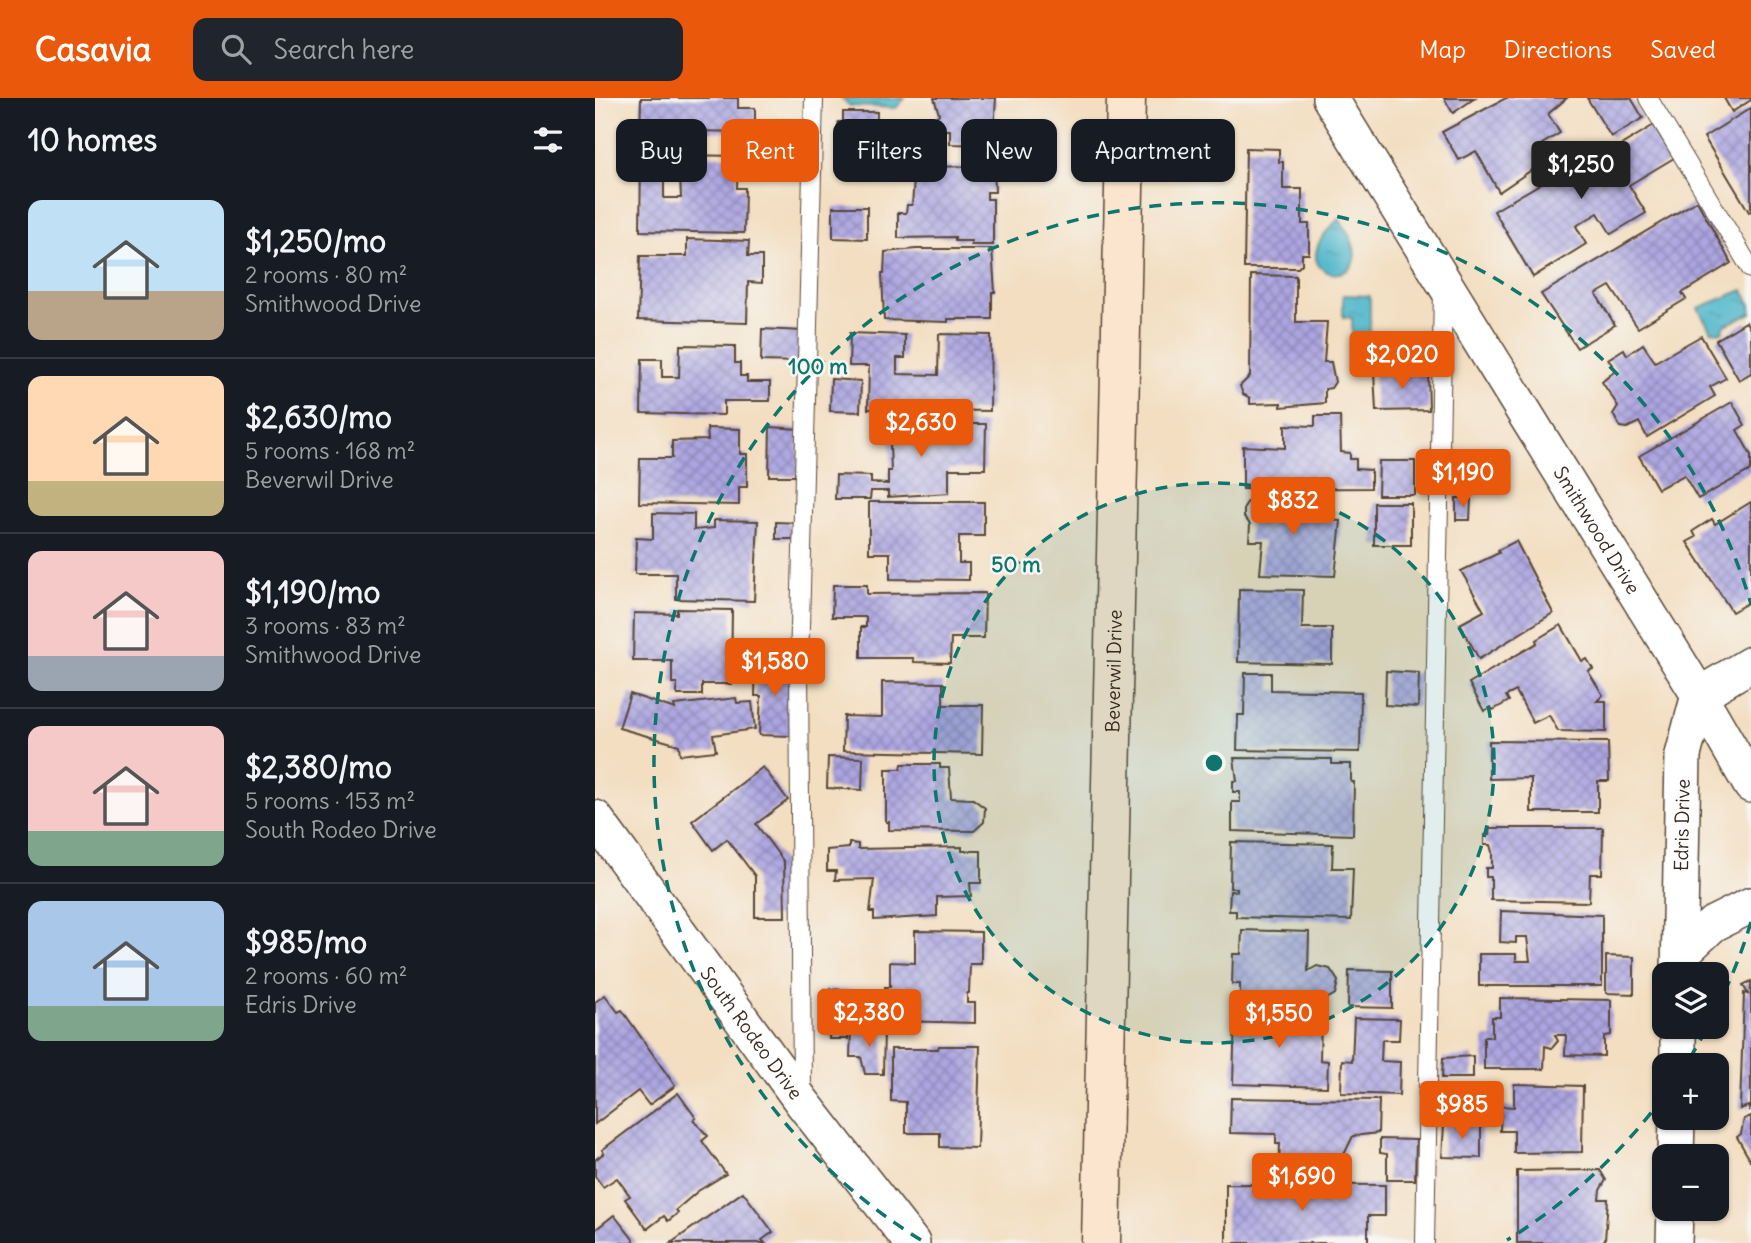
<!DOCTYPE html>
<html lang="en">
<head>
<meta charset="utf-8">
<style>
  :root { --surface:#171b24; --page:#20242c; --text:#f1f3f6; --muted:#9ea1a6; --line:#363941; --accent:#ea580c }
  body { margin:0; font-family:Delius,sans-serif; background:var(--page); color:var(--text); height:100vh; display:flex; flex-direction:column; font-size:26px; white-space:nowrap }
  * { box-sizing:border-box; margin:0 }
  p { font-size:23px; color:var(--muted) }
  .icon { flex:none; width:38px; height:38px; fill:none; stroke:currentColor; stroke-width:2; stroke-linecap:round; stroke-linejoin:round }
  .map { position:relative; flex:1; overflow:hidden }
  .details { display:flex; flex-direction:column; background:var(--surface); width:595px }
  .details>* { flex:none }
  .banner { position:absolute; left:21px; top:21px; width:665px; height:63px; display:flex; gap:14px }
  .tools { position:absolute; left:1057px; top:864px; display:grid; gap:14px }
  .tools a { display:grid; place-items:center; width:77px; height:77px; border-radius:14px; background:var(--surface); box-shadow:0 2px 5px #0004; font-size:35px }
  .price { position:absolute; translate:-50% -60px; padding:0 16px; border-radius:7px; background:var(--accent); color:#fff; font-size:23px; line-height:46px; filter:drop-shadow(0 2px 4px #0008) }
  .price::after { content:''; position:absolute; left:50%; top:42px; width:21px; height:16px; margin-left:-10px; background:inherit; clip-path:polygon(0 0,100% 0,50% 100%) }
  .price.on { background:#222; color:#fff }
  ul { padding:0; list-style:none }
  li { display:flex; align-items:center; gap:21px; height:175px; padding:0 28px }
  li+li { border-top:2px solid var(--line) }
  li span { display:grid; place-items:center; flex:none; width:196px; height:140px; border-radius:14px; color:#555 }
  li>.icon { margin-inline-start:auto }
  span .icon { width:84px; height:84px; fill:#fffc; stroke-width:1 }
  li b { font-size:30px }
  h2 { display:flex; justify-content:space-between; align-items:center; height:84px; padding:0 28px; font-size:30px }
  .tag { padding:0 24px; border-radius:14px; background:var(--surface); box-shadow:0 2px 5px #0004; font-size:24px; line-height:63px }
  .tag.on { background:var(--accent); color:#fff }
  header { display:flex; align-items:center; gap:42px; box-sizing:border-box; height:98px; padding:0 35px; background:var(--accent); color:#fff }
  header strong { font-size:33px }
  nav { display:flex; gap:38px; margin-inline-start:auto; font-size:24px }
  .search { width:490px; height:63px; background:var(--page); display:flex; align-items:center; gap:18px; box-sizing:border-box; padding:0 24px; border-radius:14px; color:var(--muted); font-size:26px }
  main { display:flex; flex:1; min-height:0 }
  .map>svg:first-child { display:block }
  .water { fill:url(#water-ripples); stroke:#437074; stroke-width:2 }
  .building { fill:url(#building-cross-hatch) }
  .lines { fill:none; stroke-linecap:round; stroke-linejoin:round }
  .lane-casing { stroke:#574536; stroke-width:20 }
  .street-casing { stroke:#574536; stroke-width:38 }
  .secondary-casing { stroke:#574536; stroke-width:41 }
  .lane { stroke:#fff; stroke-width:18 }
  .street { stroke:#fff; stroke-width:35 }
  .secondary { stroke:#fce5cf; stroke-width:38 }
  .ring { fill:none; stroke:#0f766e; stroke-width:3.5; stroke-dasharray:12 9 }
  .labels { text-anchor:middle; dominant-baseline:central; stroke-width:5; stroke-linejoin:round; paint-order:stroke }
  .street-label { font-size:19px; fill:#3b2a1e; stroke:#f6f6f2 }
  .centre { fill:#0f766e; stroke:#f6f6f2; stroke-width:3.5 }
  .ring-label { font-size:21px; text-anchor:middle; font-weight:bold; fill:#0f766e; stroke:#f6f6f2; stroke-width:5; stroke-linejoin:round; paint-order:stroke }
</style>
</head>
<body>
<header>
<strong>Casavia</strong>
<div class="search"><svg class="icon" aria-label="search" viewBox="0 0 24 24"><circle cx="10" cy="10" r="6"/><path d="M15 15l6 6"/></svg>Search here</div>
<nav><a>Map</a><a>Directions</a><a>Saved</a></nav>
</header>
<main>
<section class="details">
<h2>10 homes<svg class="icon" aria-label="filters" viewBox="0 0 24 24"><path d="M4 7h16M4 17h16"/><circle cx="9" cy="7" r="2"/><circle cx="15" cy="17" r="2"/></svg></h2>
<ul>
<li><span style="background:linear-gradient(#bfe0f5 65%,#b9a48a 0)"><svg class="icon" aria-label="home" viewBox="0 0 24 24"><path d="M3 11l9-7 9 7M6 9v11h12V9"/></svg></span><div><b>$1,250/mo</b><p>2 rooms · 80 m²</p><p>Smithwood Drive</p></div></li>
<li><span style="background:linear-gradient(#ffd9b3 75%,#c2b280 0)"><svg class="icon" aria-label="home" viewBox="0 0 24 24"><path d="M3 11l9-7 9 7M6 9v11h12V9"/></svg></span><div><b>$2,630/mo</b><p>5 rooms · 168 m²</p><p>Beverwil Drive</p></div></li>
<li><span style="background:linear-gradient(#f6c9c9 75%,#9aa5b1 0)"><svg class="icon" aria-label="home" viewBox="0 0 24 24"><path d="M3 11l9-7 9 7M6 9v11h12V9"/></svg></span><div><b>$1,190/mo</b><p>3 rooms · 83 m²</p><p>Smithwood Drive</p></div></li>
<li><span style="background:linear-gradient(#f6c9c9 75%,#7fa58c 0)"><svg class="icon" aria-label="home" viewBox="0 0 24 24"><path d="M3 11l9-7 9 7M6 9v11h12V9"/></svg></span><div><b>$2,380/mo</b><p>5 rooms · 153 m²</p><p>South Rodeo Drive</p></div></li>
<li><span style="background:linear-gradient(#a9c7e8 75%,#7fa58c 0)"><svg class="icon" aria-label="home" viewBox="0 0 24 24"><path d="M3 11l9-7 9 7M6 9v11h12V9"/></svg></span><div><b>$985/mo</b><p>2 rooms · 60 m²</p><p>Edris Drive</p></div></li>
</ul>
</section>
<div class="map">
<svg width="1156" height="1145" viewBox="0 0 1156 1145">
  <defs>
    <pattern id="water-ripples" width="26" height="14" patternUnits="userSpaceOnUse" patternTransform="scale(1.75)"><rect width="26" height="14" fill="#4bb5c9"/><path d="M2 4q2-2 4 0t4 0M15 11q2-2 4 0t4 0" fill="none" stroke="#4093a3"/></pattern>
    <pattern id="building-cross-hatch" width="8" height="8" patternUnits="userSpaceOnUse" patternTransform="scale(1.75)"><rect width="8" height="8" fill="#aca5e1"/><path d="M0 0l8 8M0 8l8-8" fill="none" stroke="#8d87b6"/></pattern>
  </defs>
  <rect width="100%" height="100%" fill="#f6f6f2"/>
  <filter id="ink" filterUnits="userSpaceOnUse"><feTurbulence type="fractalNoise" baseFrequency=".0143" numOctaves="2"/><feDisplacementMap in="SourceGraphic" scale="14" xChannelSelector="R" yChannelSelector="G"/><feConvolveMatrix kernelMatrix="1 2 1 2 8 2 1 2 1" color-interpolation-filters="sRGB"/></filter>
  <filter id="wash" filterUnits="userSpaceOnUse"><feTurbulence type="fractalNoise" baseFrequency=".00686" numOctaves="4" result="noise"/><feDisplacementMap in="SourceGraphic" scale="28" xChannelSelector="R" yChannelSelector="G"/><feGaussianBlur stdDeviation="1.57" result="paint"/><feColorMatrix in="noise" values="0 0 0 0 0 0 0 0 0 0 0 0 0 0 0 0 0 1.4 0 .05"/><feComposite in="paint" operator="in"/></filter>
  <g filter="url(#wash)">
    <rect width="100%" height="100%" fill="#f3dec1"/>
    <g class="water">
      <path d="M 246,0 L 310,0 L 301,10 L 255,8 Z"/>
      <path d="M 744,121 C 803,200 670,187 744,121 Z"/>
      <path d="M 1148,192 L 1156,207 L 1156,215 L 1130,227 L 1127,234 L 1116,233 L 1103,210 Z"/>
      <path d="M 748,197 L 775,198 L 775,257 L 757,256 L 757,220 L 748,219 Z"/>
    </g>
    <g id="blocks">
      <g class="building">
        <path d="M 46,0 L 143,0 L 143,10 L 160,10 L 160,34 L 92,33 L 92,27 L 83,27 L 83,40 L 45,39 Z"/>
        <path d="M 339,0 L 401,0 L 398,47 L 355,46 L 355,32 L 343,32 L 340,27 L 340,20 L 344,16 Z"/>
        <path d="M 849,0 L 880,0 L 858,15 Z"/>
        <path d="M 911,0 L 972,0 L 953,16 L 965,35 L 939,51 L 947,65 L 904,94 L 881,53 L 864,62 L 847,34 Z"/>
        <path d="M 992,0 L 1036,0 L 1048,20 L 1016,39 Z"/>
        <path d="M 1129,0 L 1156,0 L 1156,2 L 1137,14 Z"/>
        <path d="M 1156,10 L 1156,113 L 1154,114 L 1109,39 Z"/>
        <path d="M 248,14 L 282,14 L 281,59 L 243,56 L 243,24 L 248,24 Z"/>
        <path d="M 1059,27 L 1079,60 L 1034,87 L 1051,115 L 1016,136 L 1003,115 L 981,128 L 991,146 L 938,179 L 899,113 L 989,60 L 993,67 Z"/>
        <path d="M 178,44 L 211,45 L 210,77 L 176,76 Z"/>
        <path d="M 651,50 L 684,51 L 684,64 L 688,64 L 688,91 L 707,91 L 707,126 L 714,126 L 714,156 L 707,156 L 707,166 L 703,170 L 649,170 Z"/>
        <path d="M 84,57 L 143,58 L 142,90 L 150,90 L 149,135 L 45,133 L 46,64 L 78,65 L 78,77 L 69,77 L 69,100 L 86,100 Z"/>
        <path d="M 399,68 L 400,94 L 392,94 L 392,101 L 398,101 L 398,147 L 376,147 L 376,143 L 360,143 L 360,139 L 303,140 L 303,115 L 311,115 L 312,107 L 317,107 L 320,69 Z"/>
        <path d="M 1102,103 L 1136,165 L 1087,195 L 1091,201 L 1043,230 L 1015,188 L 1001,196 L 1020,227 L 982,250 L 946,196 Z"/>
        <path d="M 238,109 L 272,109 L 272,141 L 238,140 Z"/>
        <path d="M 92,141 L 154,143 L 153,158 L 167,158 L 167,185 L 153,184 L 152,225 L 43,222 L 45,158 L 92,158 Z"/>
        <path d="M 321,151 L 397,151 L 400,194 L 397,194 L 397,221 L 353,221 L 353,224 L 289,222 L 287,175 L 289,175 L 290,154 Z"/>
        <path d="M 656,177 L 701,178 L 701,224 L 732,224 L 729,264 L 736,264 L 740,284 L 736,290 L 730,291 L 730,305 L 686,309 L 686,305 L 655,306 L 655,300 L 648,296 L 645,288 L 655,278 Z"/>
        <path d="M 1151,224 L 1156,233 L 1156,275 L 1144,282 L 1121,242 Z"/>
        <path d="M 167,231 L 208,233 L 206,264 L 166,263 Z"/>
        <path d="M 255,235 L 310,237 L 310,260 L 302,260 L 302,276 L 343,277 L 344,236 L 396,237 L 395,313 L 273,311 L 274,268 L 254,268 Z"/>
        <path d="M 1106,238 L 1131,280 L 1115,289 L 1120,298 L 1052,339 L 1044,324 L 1032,330 L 1025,329 L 1018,316 L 1023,308 L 1007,284 L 1021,272 L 1013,261 L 1029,251 L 1032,257 L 1048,246 L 1060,264 Z"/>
        <path d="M 85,247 L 140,248 L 140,265 L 145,265 L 145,278 L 152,278 L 152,284 L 175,284 L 175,303 L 129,303 L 129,317 L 46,315 L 47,261 L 67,261 L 67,279 L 84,279 Z"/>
        <path d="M 833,272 L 834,312 L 781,313 L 779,274 Z"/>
        <path d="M 236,281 L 266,283 L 265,314 L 235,313 Z"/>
        <path d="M 1137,304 L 1150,327 L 1142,332 L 1156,357 L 1156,372 L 1103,401 L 1089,377 L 1063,391 L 1044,358 Z"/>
        <path d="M 720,318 L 745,318 L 746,354 L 755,355 L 755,361 L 761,361 L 761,371 L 776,372 L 776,390 L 648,391 L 648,348 L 690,350 L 690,327 L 720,328 Z"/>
        <path d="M 294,320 L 346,321 L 346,326 L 391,326 L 390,371 L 354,371 L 354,395 L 293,399 L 293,393 L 276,393 L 275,401 L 240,401 L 241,377 L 276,378 L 276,385 L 293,386 L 293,373 L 296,373 Z"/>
        <path d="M 175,329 L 204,331 L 203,378 L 174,378 Z"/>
        <path d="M 112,330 L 145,331 L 145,356 L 152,356 L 152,389 L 144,389 L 144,407 L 44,405 L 45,360 L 77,360 L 77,343 L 113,342 Z"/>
        <path d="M 784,363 L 820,363 L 820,397 L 783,397 Z"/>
        <path d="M 656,399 L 708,400 L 708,415 L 730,416 L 729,422 L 746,423 L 740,478 L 665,476 L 668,443 L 654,443 L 655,426 L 649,419 L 649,409 Z"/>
        <path d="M 861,400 L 876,400 L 875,422 L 861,422 Z"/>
        <path d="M 274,404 L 389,404 L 389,438 L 364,438 L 364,465 L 374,465 L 374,482 L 295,481 L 295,455 L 274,455 Z"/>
        <path d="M 1156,404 L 1156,503 L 1137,514 L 1092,444 L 1101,439 L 1098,433 L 1117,421 L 1120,426 Z"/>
        <rect x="779" y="405" width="37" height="42"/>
        <path d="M 58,415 L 99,416 L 99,432 L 119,430 L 119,422 L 163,423 L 159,503 L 81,501 L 81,476 L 40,476 L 41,440 L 58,441 Z"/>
        <path d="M 181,424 L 204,425 L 203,441 L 181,441 Z"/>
        <path d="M 921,443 L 958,515 L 884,561 L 865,526 L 889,513 L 866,473 L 904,455 L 903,452 Z"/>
        <path d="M 238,487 L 272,487 L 272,496 L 390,495 L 389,540 L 356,540 L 355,565 L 319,564 L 318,560 L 266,560 L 266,529 L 271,529 L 271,519 L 237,519 Z"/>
        <path d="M 644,491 L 708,492 L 707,530 L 737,530 L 737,566 L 643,564 Z"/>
        <path d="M 82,511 L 137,512 L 136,586 L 107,586 L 107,597 L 82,597 L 82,585 L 77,585 L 77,563 L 38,563 L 39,515 L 82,516 Z"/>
        <path d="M 966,527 L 987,563 L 992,561 L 998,571 L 993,573 L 1008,597 L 1002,603 L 1011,603 L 1011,634 L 963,633 L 954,617 L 938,625 L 921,593 L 911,598 L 914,603 L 898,612 L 896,609 L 889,613 L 874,585 L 942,545 L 941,542 Z"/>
        <path d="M 161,564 L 198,565 L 197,638 L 164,637 L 166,598 L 160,598 Z"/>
        <path d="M 791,573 L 824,575 L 823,609 L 790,607 Z"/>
        <path d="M 650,575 L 676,575 L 676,592 L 766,594 L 765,654 L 642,652 L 643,617 L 649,617 Z"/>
        <path d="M 287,584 L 348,585 L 348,607 L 388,607 L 387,656 L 248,653 L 249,618 L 287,619 Z"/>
        <path d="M 35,596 L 80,611 L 79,607 L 141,600 L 142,605 L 157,604 L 160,631 L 118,637 L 121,653 L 85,657 L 84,647 L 24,630 Z"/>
        <path d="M 894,643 L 1013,644 L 1014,683 L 1003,683 L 1003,714 L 936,714 L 936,680 L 894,681 Z"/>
        <path d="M 233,659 L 268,660 L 267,692 L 232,690 Z"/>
        <path d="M 639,660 L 737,661 L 737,666 L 756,666 L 756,684 L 759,684 L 758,737 L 637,733 L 637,704 L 645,704 L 645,694 L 638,694 L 638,683 L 642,683 Z"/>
        <path d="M 307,666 L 345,666 L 345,670 L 354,670 L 356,700 L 378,701 L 390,710 L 389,724 L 379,733 L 294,732 L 294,724 L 291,724 L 291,671 L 306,671 Z"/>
        <path d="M 168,669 L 193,702 L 161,726 L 189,764 L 190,819 L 160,819 L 160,778 L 132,741 L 118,752 L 97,723 Z"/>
        <path d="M 895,730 L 1008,730 L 1007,776 L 995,776 L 994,804 L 896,802 L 896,779 L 891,779 L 891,770 L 897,770 L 897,754 L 895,747 L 889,747 L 889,737 L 894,737 Z"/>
        <path d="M 636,744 L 738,746 L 737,770 L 758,770 L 756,822 L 641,819 L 641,813 L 634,813 L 635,793 L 642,793 L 642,790 L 635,790 Z"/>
        <path d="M 254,745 L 263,746 L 263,751 L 367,749 L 367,753 L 386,753 L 386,785 L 375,785 L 376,798 L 342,799 L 342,818 L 279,822 L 279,814 L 275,814 L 279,781 L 240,782 L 241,773 L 232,773 L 232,752 L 254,750 Z"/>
        <path d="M 906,813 L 1007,817 L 1007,888 L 884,888 L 884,856 L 921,856 L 921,863 L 935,863 L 932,839 L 921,839 L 921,845 L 905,844 Z"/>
        <path d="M 647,832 L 714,834 L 713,873 L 722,868 L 735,871 L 743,883 L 740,896 L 728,903 L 712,897 L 711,908 L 645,905 L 645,886 L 637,886 L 638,856 L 646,856 Z"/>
        <path d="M 320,833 L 386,834 L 386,866 L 375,866 L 374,895 L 372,895 L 372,905 L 380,905 L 380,925 L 266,922 L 266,927 L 253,927 L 253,941 L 234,941 L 235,927 L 227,927 L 229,891 L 290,893 L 290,889 L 295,889 L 295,864 L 320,865 Z"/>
        <path d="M 1011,858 L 1039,859 L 1039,896 L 1011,895 Z"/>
        <path d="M 754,872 L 797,873 L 797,910 L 753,909 Z"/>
        <path d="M 1156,883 L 1156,1010 L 1154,1012 L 1153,1008 L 1145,1011 L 1149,895 L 1153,896 L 1148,887 Z"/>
        <path d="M 10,897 L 23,914 L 27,912 L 80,988 L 54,1007 L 43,993 L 0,1026 L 0,904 Z"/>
        <path d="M 905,900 L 1016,902 L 1016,937 L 1009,938 L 1009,958 L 970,957 L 971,937 L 960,937 L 963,943 L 957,950 L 950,948 L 949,971 L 889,971 L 889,939 L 897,939 L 897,919 L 905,919 Z"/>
        <path d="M 640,916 L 726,916 L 725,962 L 733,963 L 732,989 L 638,986 Z"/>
        <path d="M 759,920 L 805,921 L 804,942 L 787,942 L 786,963 L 805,964 L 804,997 L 746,995 L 747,962 L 757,963 Z"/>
        <path d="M 256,931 L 289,931 L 288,976 L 270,976 L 266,959 L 255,959 Z"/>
        <path d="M 344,948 L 385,948 L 382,1050 L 345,1049 L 345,1035 L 311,1035 L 311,1004 L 296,1003 L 296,951 L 343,951 Z"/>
        <path d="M 878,958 L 878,980 L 847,980 L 848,960 Z"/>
        <path d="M 919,986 L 988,988 L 987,1054 L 919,1055 L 919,1033 L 905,1033 L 906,1008 L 919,1009 Z"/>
        <path d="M 83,995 L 101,1020 L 98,1022 L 113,1038 L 107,1043 L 131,1076 L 103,1093 L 81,1112 L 83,1115 L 73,1123 L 69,1118 L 52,1131 L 30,1101 L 35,1098 L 22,1080 L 8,1089 L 0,1078 L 0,1062 L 9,1055 L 7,1052 Z"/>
        <path d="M 636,1000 L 784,1002 L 783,1035 L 758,1038 L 744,1067 L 684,1067 L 685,1046 L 681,1046 L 681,1036 L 635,1035 Z"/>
        <path d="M 1156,1018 L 1156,1064 L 1142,1039 L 1146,1036 L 1149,1021 Z"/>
        <path d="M 849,1027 L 886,1027 L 886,1060 L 847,1059 Z"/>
        <path d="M 785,1041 L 821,1042 L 820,1082 L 792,1082 L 792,1056 L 785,1055 Z"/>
        <path d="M 1005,1072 L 1011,1082 L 1005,1092 L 1004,1101 L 1013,1101 L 1010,1142 L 1004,1145 L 922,1145 L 922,1073 Z"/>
        <path d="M 631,1086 L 790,1087 L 790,1118 L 773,1118 L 773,1145 L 631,1145 Z"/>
        <path d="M 148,1094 L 178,1134 L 167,1142 L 170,1145 L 76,1145 Z"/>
        <path d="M 19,1117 L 41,1145 L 0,1145 L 0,1132 Z"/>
      </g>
    </g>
  </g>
  <g filter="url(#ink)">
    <use href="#blocks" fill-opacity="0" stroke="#574536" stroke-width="2"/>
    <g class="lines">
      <defs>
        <g id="lane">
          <path d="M 1053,0 L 1156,171"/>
          <path d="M 207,997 L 204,566 L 219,0"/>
          <path d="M 830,1145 L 848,193"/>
        </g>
        <g id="street">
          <path id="s1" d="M 735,0 L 1104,597 L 1156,687"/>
          <path d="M 1104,597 L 1156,566"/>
          <path id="s2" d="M 0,720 L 207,1004 L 317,1145"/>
          <path d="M 1085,857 L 1118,826 L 1156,807"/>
          <path id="s3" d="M 1084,877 L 1088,657 L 1104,597"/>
          <path d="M 1083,968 L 1083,929"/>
          <path d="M 1081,1059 L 1082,1020"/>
          <path d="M 1079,1145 L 1080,1111"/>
        </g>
        <g id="secondary">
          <path id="s4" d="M 506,1145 L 531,0"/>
        </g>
      </defs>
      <use href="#lane" class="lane-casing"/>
      <use href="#street" class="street-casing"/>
      <use href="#secondary" class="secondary-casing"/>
      <use href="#lane" class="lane"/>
      <use href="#street" class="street"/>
      <use href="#secondary" class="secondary"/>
    </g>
  </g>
  <circle cx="619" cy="665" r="280" fill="#0f766e" fill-opacity=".12"/>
  <g class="ring">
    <circle cx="619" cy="665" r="280"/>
    <path d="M1156 824A560 560 0 0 1 1122 910M1111 932A560 560 0 0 1 1091 966M1069 998A560 560 0 0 1 912 1142M326 1142A560 560 0 1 1 1156 506"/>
  </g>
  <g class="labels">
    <g class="street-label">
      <text stroke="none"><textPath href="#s1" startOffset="508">Smithwood Drive</textPath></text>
      <text stroke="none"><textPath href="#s4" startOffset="572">Beverwil Drive</textPath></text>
      <text stroke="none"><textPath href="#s3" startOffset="150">Edris Drive</textPath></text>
      <text stroke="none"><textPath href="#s2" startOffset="266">South Rodeo Drive</textPath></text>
    </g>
  </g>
  <circle cx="619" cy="665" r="10" class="centre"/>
  <g class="ring-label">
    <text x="223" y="276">100 m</text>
    <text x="421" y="474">50 m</text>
  </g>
</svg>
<div class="tools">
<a><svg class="icon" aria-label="layers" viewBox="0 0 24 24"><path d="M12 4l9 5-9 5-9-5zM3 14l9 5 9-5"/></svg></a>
<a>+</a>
<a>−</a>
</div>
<b class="price on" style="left:986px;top:103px">$1,250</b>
<b class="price" style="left:807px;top:293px">$2,020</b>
<b class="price" style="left:326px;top:361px">$2,630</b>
<b class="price" style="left:868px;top:411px">$1,190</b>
<b class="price" style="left:698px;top:439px">$832</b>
<b class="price" style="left:180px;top:600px">$1,580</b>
<b class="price" style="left:274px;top:951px">$2,380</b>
<b class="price" style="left:684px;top:952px">$1,550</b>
<b class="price" style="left:867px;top:1043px">$985</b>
<b class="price" style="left:707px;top:1115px">$1,690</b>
<div class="banner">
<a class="tag">Buy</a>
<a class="tag on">Rent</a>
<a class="tag">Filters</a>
<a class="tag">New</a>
<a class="tag">Apartment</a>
</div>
</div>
</main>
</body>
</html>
